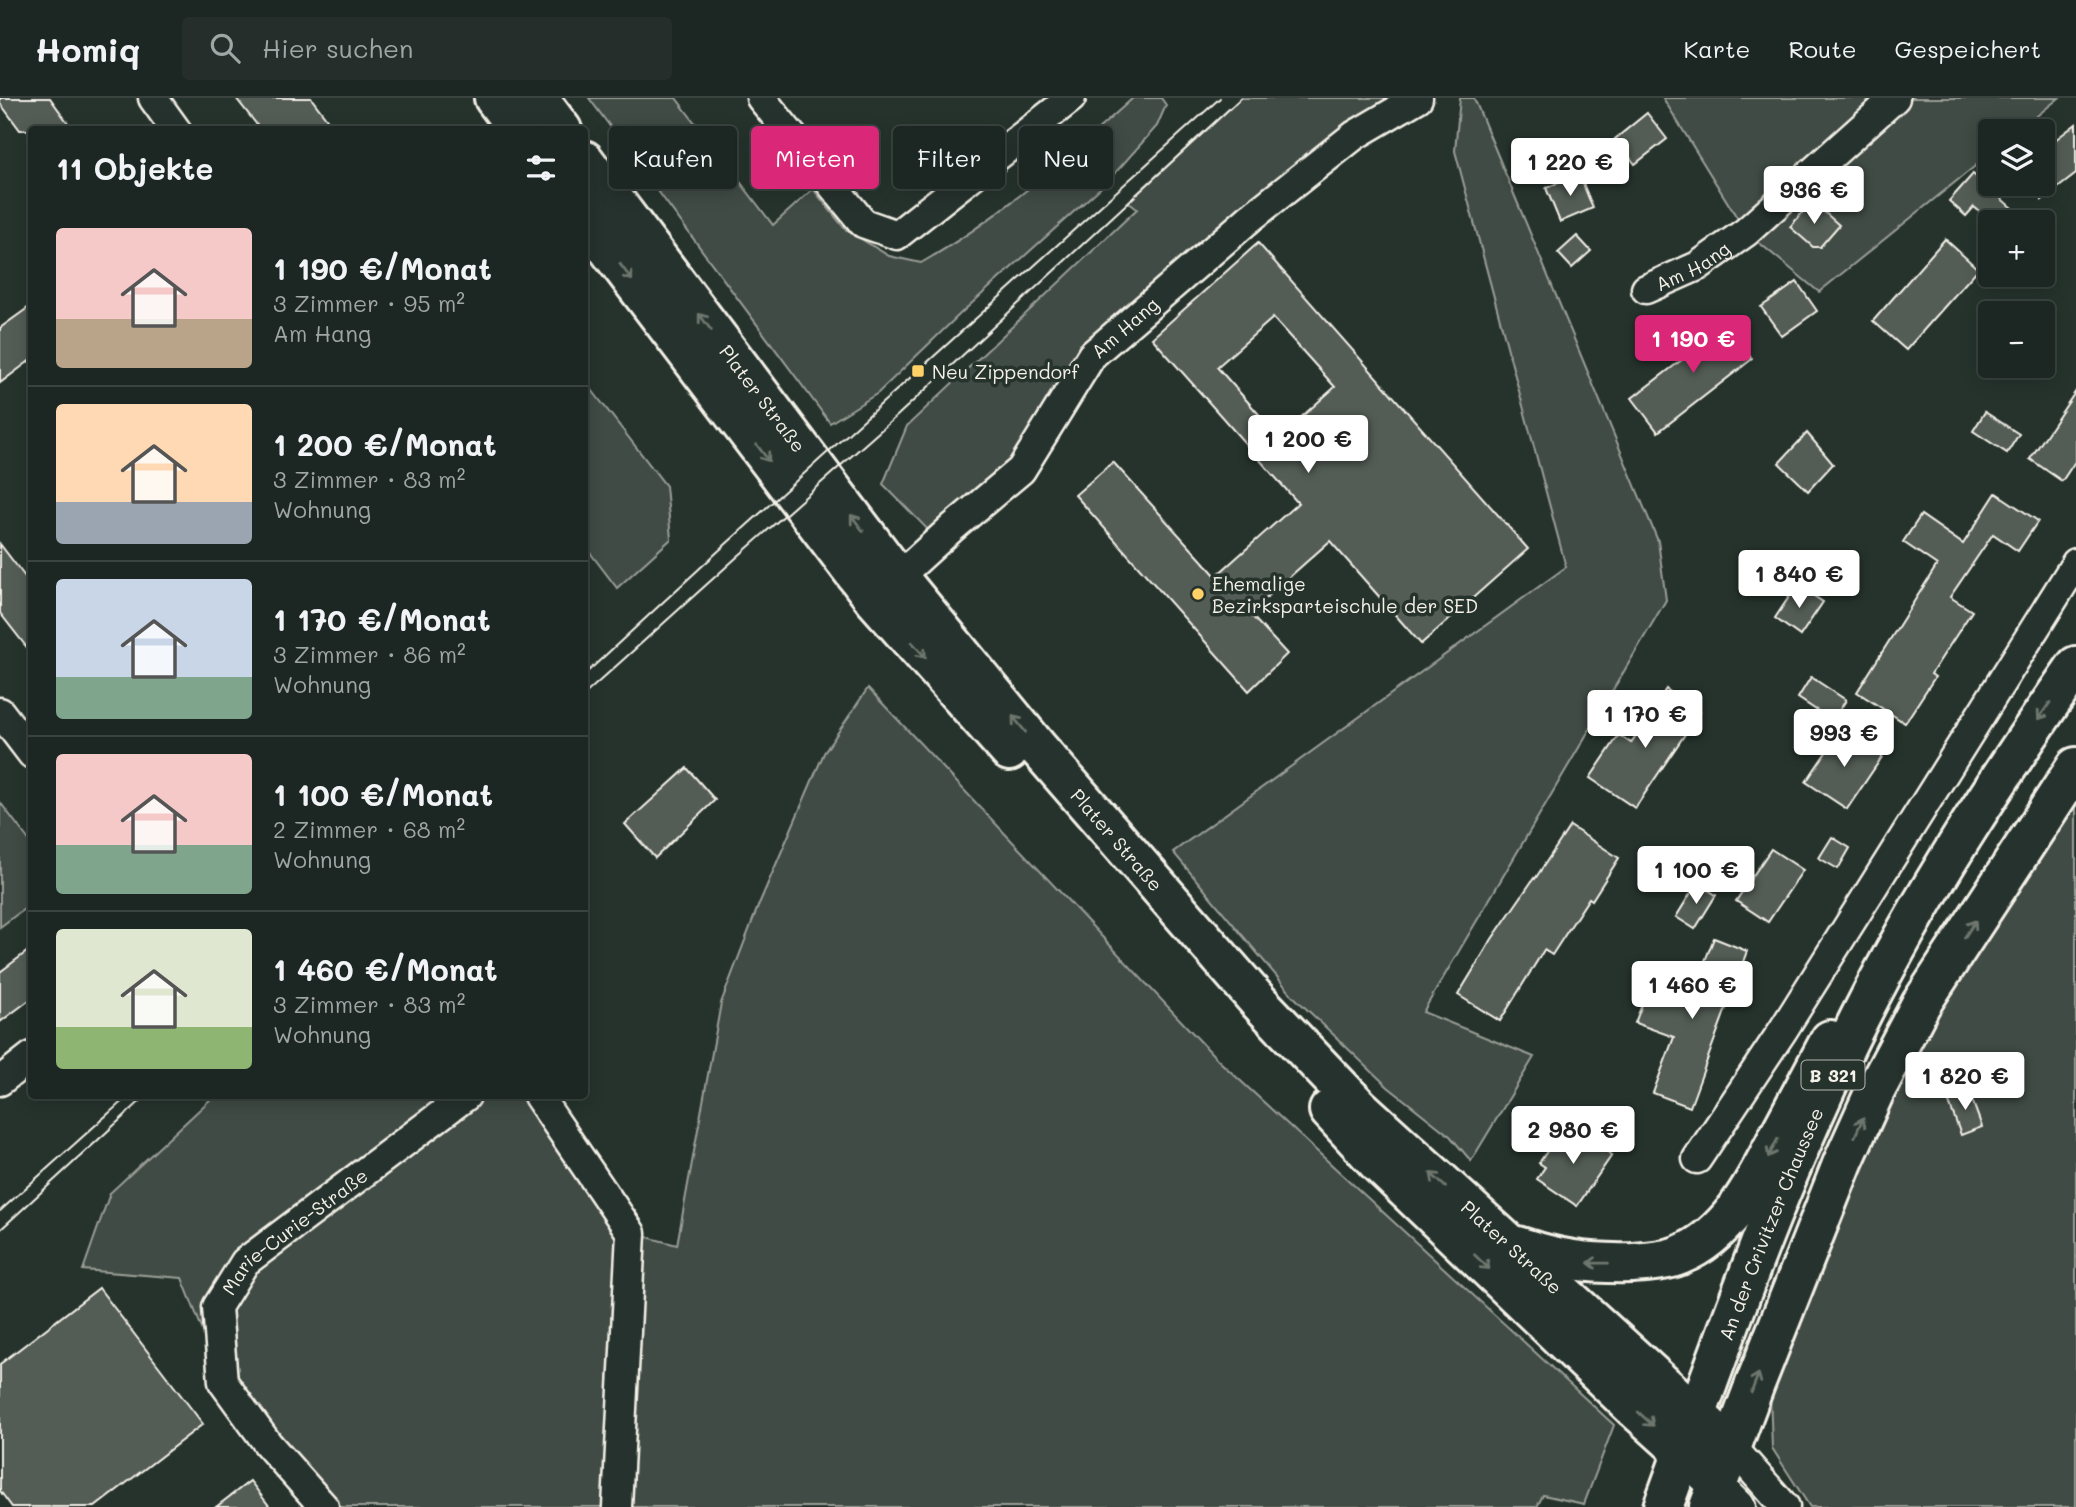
<!DOCTYPE html>
<html lang="de">
<head>
<meta charset="utf-8">
<style>
  :root { --surface:#1c2622; --page:#252e2a; --text:#f1f3f6; --muted:#a0a5a5; --line:#3a4340; --accent:#db2777 }
  body { margin:0; font-family:Mali,sans-serif; background:var(--page); color:var(--text); height:100vh; display:flex; flex-direction:column; font-size:26px; white-space:nowrap }
  * { box-sizing:border-box; margin:0 }
  p { font-size:23px; color:var(--muted) }
  .icon { flex:none; width:38px; height:38px; fill:none; stroke:currentColor; stroke-width:2; stroke-linecap:round; stroke-linejoin:round }
  .map { position:relative; flex:1; overflow:hidden }
  .details { position:absolute; left:28px; top:28px; width:560px; height:973px; display:flex; flex-direction:column; background:var(--surface); border-radius:7px; box-shadow:0 4px 18px #0003,0 0 0 2px var(--line) }
  .details>* { flex:none }
  .guide { position:absolute; left:609px; top:28px; width:665px; height:63px; display:flex; gap:14px }
  .buttons { position:absolute; left:1978px; top:21px; display:grid; gap:14px }
  .buttons a { display:grid; place-items:center; width:77px; height:77px; border-radius:7px; background:var(--surface); box-shadow:0 4px 18px #0003,0 0 0 2px var(--line); font-size:35px }
  .price { position:absolute; translate:-50% -60px; padding:0 16px; border-radius:7px; background:#fff; color:#222; font-size:23px; line-height:46px; filter:drop-shadow(0 2px 4px #0008) }
  .price::after { content:''; position:absolute; left:50%; top:42px; width:21px; height:16px; margin-left:-10px; background:inherit; clip-path:polygon(0 0,100% 0,50% 100%) }
  .price.on { background:var(--accent); color:#fff }
  ul { padding:0; list-style:none }
  li { display:flex; align-items:center; gap:21px; height:175px; padding:0 28px }
  li+li { border-top:2px solid var(--line) }
  li span { display:grid; place-items:center; flex:none; width:196px; height:140px; border-radius:7px; color:#555 }
  li>.icon { margin-inline-start:auto }
  span .icon { width:84px; height:84px; fill:#fffc; stroke-width:1 }
  li b { font-size:30px }
  h2 { display:flex; justify-content:space-between; align-items:center; height:84px; padding:0 28px; font-size:30px }
  .tag { padding:0 24px; border-radius:7px; background:var(--surface); box-shadow:0 4px 18px #0003,0 0 0 2px var(--line); font-size:24px; line-height:63px }
  .tag.on { background:var(--accent); color:#fff }
  header { display:flex; align-items:center; gap:42px; box-sizing:border-box; height:98px; padding:0 35px; background:var(--surface); border-bottom:2px solid var(--line) }
  header strong { font-size:33px }
  nav { display:flex; gap:38px; margin-inline-start:auto; font-size:24px }
  .search { width:490px; height:63px; background:var(--page); display:flex; align-items:center; gap:18px; box-sizing:border-box; padding:0 24px; border-radius:7px; color:var(--muted); font-size:26px }
  .map>svg:first-child { display:block }
  .green { fill:#414b45; stroke:#9a9e96; stroke-width:2 }
  .building { fill:#525c55; stroke:#f4f1e8; stroke-width:2; fill-rule:evenodd }
  .lines { fill:none; stroke-linecap:round; stroke-linejoin:round }
  .street-casing { stroke:#f4f1e8; stroke-width:33 }
  .secondary-casing { stroke:#f4f1e8; stroke-width:44 }
  .primary-casing { stroke:#f4f1e8; stroke-width:44 }
  .street { stroke:#26332d; stroke-width:28 }
  .secondary { stroke:#26332d; stroke-width:38 }
  .primary { stroke:#26332d; stroke-width:38 }
  .tram { stroke:#f4f1e8; stroke-width:2 }
  .oneway { stroke:#6e766e }
  .poi-dot { fill:#ffd166; stroke:#26332d; stroke-width:2.5 }
  .labels { text-anchor:middle; dominant-baseline:central; stroke-width:7; stroke-linejoin:round; paint-order:stroke }
  .shield { fill:#26332d; stroke:#b6b8b0; stroke-width:2 }
  .shield-label { font-size:18px; font-weight:bold; fill:#f4f1e8 }
  .street-label { font-size:19px; fill:#f4f1e8; stroke:#26332d }
  .poi-label { font-size:19px; fill:#f4f1e8; stroke:#26332d; text-anchor:start }
</style>
</head>
<body>
<header>
<strong>Homiq</strong>
<div class="search"><svg class="icon" aria-label="search" viewBox="0 0 24 24"><circle cx="10" cy="10" r="6"/><path d="M15 15l6 6"/></svg>Hier suchen</div>
<nav><a>Karte</a><a>Route</a><a>Gespeichert</a></nav>
</header>
<div class="map">
<svg width="2076" height="1409" viewBox="0 0 2076 1409">
  <rect width="100%" height="100%" fill="#26332d"/>
  <filter id="ink" filterUnits="userSpaceOnUse"><feTurbulence type="fractalNoise" baseFrequency=".0143" numOctaves="2"/><feDisplacementMap in="SourceGraphic" scale="14" xChannelSelector="R" yChannelSelector="G"/><feConvolveMatrix kernelMatrix="1 2 1 2 8 2 1 2 1" color-interpolation-filters="sRGB"/></filter>
  <g filter="url(#ink)">
    <g class="green">
      <path d="M 589,0 L 676,0 L 773,127 L 813,91 L 845,131 L 889,158 L 921,165 C 999,121 1066,60 1133,0 L 1161,0 L 1166,7 L 1157,28 L 1108,83 L 961,215 L 878,295 L 830,325 Z"/>
      <path d="M 1241,0 L 1418,0 L 1092,257 L 1021,372 L 939,443 L 883,386 L 907,328 L 1137,111 L 1128,104 Z"/>
      <path d="M 1460,0 L 1474,0 L 1658,443 L 1666,502 L 1423,914 L 1534,959 L 1471,1063 L 1450,1038 L 1388,989 L 1293,898 L 1173,754 L 1566,469 L 1455,53 Z"/>
      <path d="M 1663,0 L 2059,0 L 2018,33 L 1990,33 L 1990,56 L 1819,194 L 1746,134 Z"/>
      <path d="M 585,283 L 666,388 L 671,441 L 617,490 L 585,448 Z"/>
      <path d="M 868,590 L 1218,962 L 1614,1327 L 1584,1406 L 1543,1397 L 1537,1409 L 324,1409 L 223,1284 L 182,1180 L 83,1172 L 110,1095 L 214,998 L 538,998 L 631,1135 L 677,1147 L 721,905 L 759,806 L 824,655 Z"/>
      <path d="M 2076,695 L 2076,1409 L 1810,1409 L 1772,1350 L 1770,1293 L 1870,1051 L 1906,976 L 1940,912 Z"/>
      <path d="M 0,704 L 31,745 L 32,805 L 0,829 Z"/>
    </g>
    <g class="building">
      <path d="M 0,0 L 50,0 L 73,32 L 20,32 L 0,5 Z"/>
      <path d="M 236,0 L 311,0 L 335,32 L 261,32 Z"/>
      <path d="M 1647,15 L 1667,41 L 1635,66 L 1615,41 Z"/>
      <path d="M 2076,26 L 2076,76 L 2042,102 L 2042,52 Z"/>
      <path d="M 1579,76 L 1593,110 L 1560,124 L 1546,90 Z"/>
      <path d="M 1973,76 L 2028,124 L 1992,124 L 1974,109 L 1966,118 L 1949,103 Z"/>
      <path d="M 1812,103 L 1839,127 L 1820,149 L 1813,149 L 1790,129 Z"/>
      <path d="M 1577,138 L 1591,153 L 1572,170 L 1558,155 Z"/>
      <path d="M 1945,141 L 1978,171 L 1906,252 L 1873,223 Z"/>
      <path d="M 1258,145 L 1528,451 L 1421,546 L 1330,443 L 1249,515 L 1287,556 L 1249,593 L 1075,397 L 1113,364 L 1216,478 L 1298,405 L 1152,240 ZM 1273,220 L 1335,289 L 1279,339 L 1217,269 Z"/>
      <path d="M 1797,184 L 1817,213 L 1782,238 L 1761,209 Z"/>
      <path d="M 32,207 L 32,261 L 0,285 L 0,230 Z"/>
      <path d="M 1720,219 L 1752,261 L 1658,334 L 1632,300 L 1696,251 L 1690,242 Z"/>
      <path d="M 2076,293 L 2076,362 L 2062,383 L 2030,361 Z"/>
      <path d="M 1985,314 L 2019,336 L 2007,355 L 1973,333 Z"/>
      <path d="M 1807,335 L 1833,366 L 1808,393 L 1779,365 Z"/>
      <path d="M 1996,395 L 2038,423 L 2018,453 L 1993,436 L 1950,499 L 1972,513 L 1931,576 L 1935,579 L 1905,625 L 1857,594 L 1937,467 L 1903,444 L 1921,417 L 1963,446 Z"/>
      <path d="M 0,446 L 32,488 L 32,556 L 0,515 Z"/>
      <path d="M 1797,487 L 1823,504 L 1800,538 L 1775,520 Z"/>
      <path d="M 1811,579 L 1846,602 L 1833,623 L 1798,600 Z"/>
      <path d="M 1666,591 L 1700,614 L 1635,710 L 1590,680 L 1619,637 L 1631,645 Z"/>
      <path d="M 1841,632 L 1882,659 L 1847,711 L 1806,684 Z"/>
      <path d="M 687,670 L 715,702 L 655,760 L 625,726 Z"/>
      <path d="M 1570,728 L 1619,760 L 1592,802 L 1589,800 L 1552,857 L 1544,852 L 1500,923 L 1458,897 L 1492,841 L 1534,780 L 1535,781 Z"/>
      <path d="M 1832,739 L 1850,750 L 1838,771 L 1819,760 Z"/>
      <path d="M 1771,751 L 1803,772 L 1768,824 L 1736,803 Z"/>
      <path d="M 1697,785 L 1716,797 L 1695,831 L 1676,819 Z"/>
      <path d="M 1714,840 L 1747,853 L 1690,1009 L 1653,995 L 1674,939 L 1635,925 L 1650,886 L 1690,901 Z"/>
      <path d="M 32,850 L 32,900 L 0,924 L 0,874 Z"/>
      <path d="M 1968,991 L 1982,1029 L 1961,1037 L 1947,999 Z"/>
      <path d="M 1573,1030 L 1612,1057 L 1577,1108 L 1537,1081 L 1545,1069 L 1539,1065 L 1559,1036 L 1565,1041 Z"/>
      <path d="M 99,1190 L 203,1326 L 95,1409 L 12,1409 L 0,1393 L 0,1266 Z"/>
      <path d="M 250,1383 L 270,1409 L 216,1409 Z"/>
    </g>
    <g class="lines">
      <defs>
        <g id="street">
          <path d="M 153,0 L 176,32"/>
          <path d="M 761,0 L 863,125 L 897,137 L 1071,0"/>
          <path id="s1" d="M 1646,191 L 1698,168 L 1746,134 L 1895,0"/>
          <path id="s2" d="M 884,492 L 952,430 L 1021,372 L 1092,257 L 1249,121 L 1355,37 L 1418,0"/>
          <path d="M 0,614 L 32,656"/>
          <path d="M 0,983 L 32,958"/>
          <path d="M 538,998 L 631,1135 L 617,1409"/>
          <path d="M 1697,1061 L 1783,932 L 2076,465"/>
          <path d="M 1732,1349 L 1785,1409"/>
          <path d="M 1718,1386 L 1741,1409"/>
          <path id="s3" d="M 324,1409 L 268,1346 L 223,1284 L 217,1209 L 245,1164 L 466,998"/>
        </g>
        <g id="secondary">
          <path d="M 494,0 L 518,32"/>
          <path d="M 538,0 L 562,32"/>
          <path id="s4" d="M 584,62 L 898,479 L 1038,650 L 1258,903 L 1359,1009 L 1732,1349"/>
          <path d="M 584,119 L 874,501 L 1009,653"/>
          <path d="M 1329,1012 L 1379,1066 L 1635,1311 L 1718,1386"/>
          <path d="M 1517,1148 C 1560,1162 1587,1166 1632,1165 C 1647,1164 1666,1163 1680,1157 C 1732,1136 1758,1078 1782,1032 C 1798,1002 1814,972 1830,942"/>
        </g>
        <g id="primary">
          <path id="s5" d="M 1663,1409 C 1723,1244 1781,1076 1860,919 C 1922,796 1998,680 2076,568"/>
          <path d="M 1709,1409 L 1755,1286 L 1843,1064 L 1875,993 L 1921,906 L 2076,669"/>
        </g>
      </defs>
      <use href="#street" class="street-casing"/>
      <use href="#secondary" class="secondary-casing"/>
      <use href="#primary" class="primary-casing"/>
      <use href="#street" class="street"/>
      <use href="#secondary" class="secondary"/>
      <use href="#primary" class="primary"/>
      <g class="tram">
        <path d="M 584,577 L 725,447 L 1220,0"/>
        <path d="M 584,597 L 736,460 L 898,317 L 1241,0"/>
        <path d="M 0,1113 L 128,998"/>
        <path d="M 0,1132 L 146,998"/>
      </g>
    </g>
    <defs><path id="oneway-shaft" d="M-6 0H5M1.5-3L5.5 0L1.5 3" fill="none" stroke-width="1.6" stroke-linecap="round" stroke-linejoin="round" transform="scale(1.75)"/></defs>
    <g class="oneway">
      <use href="#oneway-shaft" transform="translate(626 174) rotate(53)"/>
      <use href="#oneway-shaft" transform="translate(705 224) rotate(-127)"/>
      <use href="#oneway-shaft" transform="translate(763 355) rotate(53)"/>
      <use href="#oneway-shaft" transform="translate(857 425) rotate(-127)"/>
      <use href="#oneway-shaft" transform="translate(919 552) rotate(48)"/>
      <use href="#oneway-shaft" transform="translate(2044 613) rotate(125)"/>
      <use href="#oneway-shaft" transform="translate(1019 626) rotate(-129)"/>
      <use href="#oneway-shaft" transform="translate(1970 831) rotate(-57)"/>
      <use href="#oneway-shaft" transform="translate(1859 1029) rotate(-66)"/>
      <use href="#oneway-shaft" transform="translate(1773 1050) rotate(118)"/>
      <use href="#oneway-shaft" transform="translate(1438 1082) rotate(-137)"/>
      <use href="#oneway-shaft" transform="translate(1482 1164) rotate(44)"/>
      <use href="#oneway-shaft" transform="translate(1598 1165) rotate(-179)"/>
      <use href="#oneway-shaft" transform="translate(1755 1285) rotate(-69)"/>
      <use href="#oneway-shaft" transform="translate(1646 1321) rotate(42)"/>
    </g>
  </g>
  <g class="poi-dot">
    <rect x="911" y="266" width="14" height="14" rx="3.5"/>
    <circle cx="1198" cy="496" r="7"/>
  </g>
  <g class="labels">
    <rect class="shield" x="1801.5" y="962.5" width="63" height="29" rx="5"/>
    <g class="shield-label">
      <text x="1833" y="977">B 321</text>
    </g>
    <g class="street-label">
      <text stroke="none"><textPath href="#s1" startOffset="52">Am Hang</textPath></text>
      <text stroke="none"><textPath href="#s2" startOffset="360">Am Hang</textPath></text>
      <text stroke="none"><textPath href="#s4" startOffset="298">Plater Straße</textPath></text>
      <text stroke="none"><textPath href="#s4" startOffset="864">Plater Straße</textPath></text>
      <text stroke="none"><textPath href="#s5" startOffset="303">An der Crivitzer Chaussee</textPath></text>
      <text stroke="none"><textPath href="#s3" startOffset="346">Marie-Curie-Straße</textPath></text>
      <text stroke="none"><textPath href="#s4" startOffset="1432">Plater Straße</textPath></text>
    </g>
    <g class="poi-label">
      <text x="932" y="273">Neu Zippendorf</text>
      <text x="1212" y="485">Ehemalige<tspan x="1212" dy="22">Bezirksparteischule der SED</tspan></text>
    </g>
  </g>
</svg>
<div class="buttons">
<a><svg class="icon" aria-label="layers" viewBox="0 0 24 24"><path d="M12 4l9 5-9 5-9-5zM3 14l9 5 9-5"/></svg></a>
<a>+</a>
<a>−</a>
</div>
<b class="price" style="left:1570px;top:100px">1 220 €</b>
<b class="price" style="left:1814px;top:128px">936 €</b>
<b class="price on" style="left:1693px;top:277px">1 190 €</b>
<b class="price" style="left:1308px;top:377px">1 200 €</b>
<b class="price" style="left:1799px;top:512px">1 840 €</b>
<b class="price" style="left:1645px;top:652px">1 170 €</b>
<b class="price" style="left:1844px;top:671px">993 €</b>
<b class="price" style="left:1696px;top:808px">1 100 €</b>
<b class="price" style="left:1692px;top:923px">1 460 €</b>
<b class="price" style="left:1965px;top:1014px">1 820 €</b>
<b class="price" style="left:1573px;top:1068px">2 980 €</b>
<div class="guide">
<a class="tag">Kaufen</a>
<a class="tag on">Mieten</a>
<a class="tag">Filter</a>
<a class="tag">Neu</a>
</div>
<section class="details">
<h2>11 Objekte<svg class="icon" aria-label="filters" viewBox="0 0 24 24"><path d="M4 7h16M4 17h16"/><circle cx="9" cy="7" r="2"/><circle cx="15" cy="17" r="2"/></svg></h2>
<ul>
<li><span style="background:linear-gradient(#f6c9c9 65%,#b9a48a 0)"><svg class="icon" aria-label="home" viewBox="0 0 24 24"><path d="M3 11l9-7 9 7M6 9v11h12V9"/></svg></span><div><b>1 190 €/Monat</b><p>3 Zimmer · 95 m²</p><p>Am Hang</p></div></li>
<li><span style="background:linear-gradient(#ffd9b3 70%,#9aa5b1 0)"><svg class="icon" aria-label="home" viewBox="0 0 24 24"><path d="M3 11l9-7 9 7M6 9v11h12V9"/></svg></span><div><b>1 200 €/Monat</b><p>3 Zimmer · 83 m²</p><p>Wohnung</p></div></li>
<li><span style="background:linear-gradient(#c9d6e8 70%,#7fa58c 0)"><svg class="icon" aria-label="home" viewBox="0 0 24 24"><path d="M3 11l9-7 9 7M6 9v11h12V9"/></svg></span><div><b>1 170 €/Monat</b><p>3 Zimmer · 86 m²</p><p>Wohnung</p></div></li>
<li><span style="background:linear-gradient(#f6c9c9 65%,#7fa58c 0)"><svg class="icon" aria-label="home" viewBox="0 0 24 24"><path d="M3 11l9-7 9 7M6 9v11h12V9"/></svg></span><div><b>1 100 €/Monat</b><p>2 Zimmer · 68 m²</p><p>Wohnung</p></div></li>
<li><span style="background:linear-gradient(#dfe7d0 70%,#8fb573 0)"><svg class="icon" aria-label="home" viewBox="0 0 24 24"><path d="M3 11l9-7 9 7M6 9v11h12V9"/></svg></span><div><b>1 460 €/Monat</b><p>3 Zimmer · 83 m²</p><p>Wohnung</p></div></li>
</ul>
</section>
</div>
</body>
</html>
